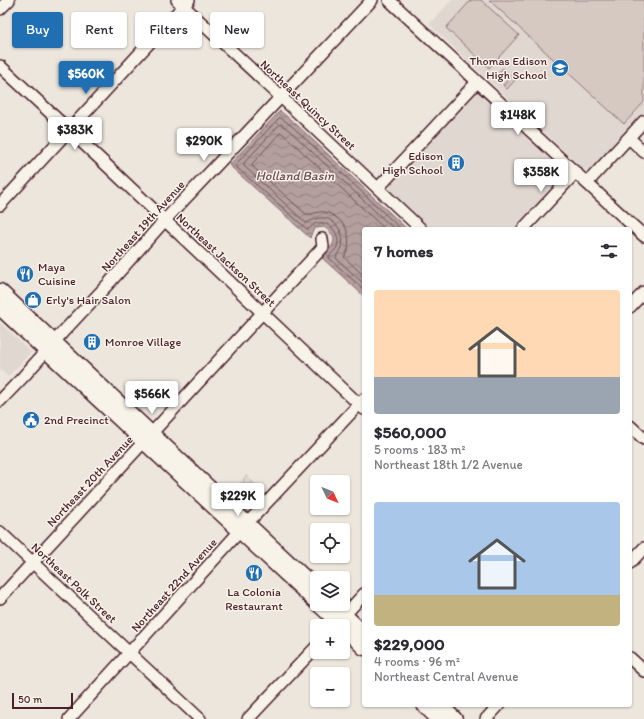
<!DOCTYPE html>
<html lang="en">
<head>
<meta charset="utf-8">
<style>
  :root { --surface:#fff; --page:#f7f7f7; --text:#2b2b33; --muted:#7c7c81; --accent:#1f6fb2 }
  body { margin:0; font-family:Itim,sans-serif; background:var(--page); color:var(--text); height:100vh; display:flex; flex-direction:column; font-size:15px; white-space:nowrap }
  * { box-sizing:border-box; margin:0 }
  p { font-size:13px; color:var(--muted) }
  .icon { flex:none; width:22px; height:22px; fill:none; stroke:currentColor; stroke-width:2; stroke-linecap:round; stroke-linejoin:round }
  .map { position:relative; flex:1; overflow:hidden }
  .drawer { position:absolute; left:362px; top:227px; width:270px; height:480px; display:flex; flex-direction:column; background:var(--surface); border-radius:4px; box-shadow:0 1px 3px #0004 }
  .drawer>* { flex:none }
  .guide { position:absolute; left:12px; top:12px; width:290px; height:36px; display:flex; gap:8px }
  .needle { width:26px; rotate:133deg }
  .tools { position:absolute; left:310px; top:475px; display:grid; gap:8px }
  .tools a { display:grid; place-items:center; width:40px; height:40px; border-radius:4px; background:var(--surface); box-shadow:0 1px 3px #0004; font-size:20px }
  .scale { position:absolute; left:12px; bottom:10px; width:61px; box-sizing:border-box; padding-left:4px; border:2px solid #4a1f2b; border-top:0; font-size:11px; line-height:14px; white-space:nowrap; color:#4a1f2b; -webkit-text-stroke:3px #f7f3e8; paint-order:stroke }
  .price { position:absolute; translate:-50% -34px; padding:0 9px; border-radius:4px; background:#fff; color:#222; font-size:13px; line-height:26px; filter:drop-shadow(0 1px 2px #0008) }
  .price::after { content:''; position:absolute; left:50%; top:24px; width:12px; height:9px; margin-left:-6px; background:inherit; clip-path:polygon(0 0,100% 0,50% 100%) }
  .price.on { background:var(--accent); color:#fff }
  ul { padding:0; list-style:none }
  li { display:grid; align-content:center; gap:8px; height:212px; padding:0 12px }
  li span { display:grid; place-items:center; height:124px; border-radius:4px; color:#555 }
  li>.icon { margin-inline-start:auto }
  span .icon { width:72px; height:72px; fill:#fffc; stroke-width:1 }
  li b { font-size:17px }
  h2 { display:flex; justify-content:space-between; align-items:center; height:48px; padding:0 12px; font-size:17px }
  .chip { padding:0 14px; border-radius:4px; background:var(--surface); box-shadow:0 1px 3px #0004; font-size:14px; line-height:36px }
  .chip.on { background:var(--accent); color:#fff }
  .map>svg:first-child { display:block }
  .built { fill:#e0d7d0 }
  .industrial { fill:url(#industrial-grid) }
  .park { fill:#d5c9c2; stroke:#907476 }
  .garden { fill:url(#garden-furrows); stroke:#907476 }
  .water { fill:url(#water-waves); stroke:#896c6f }
  .lines { fill:none; stroke-linecap:round; stroke-linejoin:round }
  .shore { stroke:#745259; stroke-width:1 }
  .minor-casing { stroke:#4a1f2b; stroke-width:14 }
  .major-casing { stroke:#4a1f2b; stroke-width:17 }
  .minor { stroke:#f7f3e8; stroke-width:11 }
  .major { stroke:#f7f3e8; stroke-width:14 }
  .labels { text-anchor:middle; dominant-baseline:central; stroke-width:3; stroke-linejoin:round; paint-order:stroke }
  .poi-label { font-size:12px; fill:#4a1f2b; stroke:#f7f3e8; text-anchor:start }
  .street-label { font-size:12px; fill:#4a1f2b; stroke:#f7f3e8 }
  .water-label { font-size:13px; font-style:italic; fill:#6f4c53; stroke:#f7f3e8 }
</style>
</head>
<body>
<div class="map">
<svg width="644" height="719" viewBox="0 0 644 719">
  <defs>
    <pattern id="industrial-grid" width="8" height="8" patternUnits="userSpaceOnUse"><rect width="8" height="8" fill="#e0d7d0"/><path d="M0 4h8M4 0v8" fill="none" stroke="#c2b8b3"/></pattern>
    <pattern id="garden-furrows" width="10" height="10" patternUnits="userSpaceOnUse"><rect width="10" height="10" fill="#d5c9c2"/><path d="M-1 1l2-2M0 10L10 0M9 11l2-2" fill="none" stroke="#b8aca7"/></pattern>
    <pattern id="water-waves" width="16" height="10" patternUnits="userSpaceOnUse"><rect width="16" height="10" fill="#b39f9d"/><path d="M0 5q4-4 8 0t8 0" fill="none" stroke="#948180"/></pattern>
  </defs>
  <rect width="100%" height="100%" fill="#ece6dd"/>
  <filter id="ink" filterUnits="userSpaceOnUse"><feTurbulence type="fractalNoise" baseFrequency=".025" numOctaves="2"/><feDisplacementMap in="SourceGraphic" scale="8" xChannelSelector="R" yChannelSelector="G"/><feConvolveMatrix kernelMatrix="1 2 1 2 8 2 1 2 1" color-interpolation-filters="sRGB"/></filter>
  <g filter="url(#ink)">
    <g class="built">
      <path d="M 452,0 L 644,0 L 644,112 L 590,170 L 587,170 L 582,168 L 429,24 Z"/>
      <path d="M 479,90 L 490,97 L 496,107 L 549,157 L 556,160 L 567,170 L 566,175 L 515,229 L 431,229 L 390,191 L 390,184 L 475,93 Z"/>
      <path d="M 0,323 L 31,352 L 8,377 L 0,369 Z"/>
    </g>
    <path class="industrial" d="M 246,475 L 260,488 L 252,496 L 239,483 Z"/>
    <g class="park">
      <path d="M 471,0 L 481,0 L 519,35 L 489,68 L 446,28 Z"/>
      <path d="M 489,0 L 644,0 L 644,102 L 624,124 Z"/>
    </g>
    <g class="garden">
      <path d="M 503,68 L 509,74 L 501,82 L 495,77 Z"/>
      <path d="M 512,75 L 516,79 L 507,89 L 503,85 Z"/>
    </g>
    <path class="water" d="M 280,111 L 296,124 L 407,229 L 364,229 L 364,296 L 322,258 C 333,245 341,239 324,227 L 316,228 L 312,232 L 310,238 L 229,165 Z"/>
    <g class="lines">
      <g class="shore">
        <path d="M 364,276 L 344,257 C 345,255 347,252 348,249 C 350,236 347,225 337,218 C 333,215 330,213 325,212 C 319,211 313,214 307,215 L 252,166 L 252,164 L 280,133 L 282,133 L 385,229"/>
        <path d="M 364,284 L 336,258 C 337,254 341,251 342,247 C 344,237 341,228 333,222 C 330,220 328,218 324,218 C 316,217 312,221 306,223 L 244,166 L 243,164 L 279,125 L 281,124 L 290,131 L 394,229"/>
        <path d="M 364,290 L 329,258 L 329,256 C 331,254 334,251 336,249 C 344,236 327,216 313,225 C 313,225 309,229 309,229 L 307,229 L 236,167 L 236,164 L 279,118 L 281,118 L 293,127 L 401,229"/>
      </g>
      <defs>
        <g id="minor">
          <path d="M 177,0 L 281,97 L 421,229"/>
          <path d="M 389,0 L 644,236"/>
          <path d="M 0,9 L 9,0"/>
          <path d="M 0,66 L 99,158 L 364,409"/>
          <path d="M 629,138 L 644,152"/>
          <path d="M 587,183 L 644,121"/>
          <path d="M 378,188 L 477,82"/>
          <path d="M 0,205 L 189,0"/>
          <path d="M 523,229 L 576,172"/>
          <path d="M 630,307 L 644,292"/>
          <path d="M 0,401 L 23,377 L 62,333 L 110,282 L 165,220 L 372,0"/>
          <path d="M 630,426 L 644,439"/>
          <path d="M 0,532 L 200,719"/>
          <path d="M 630,563 L 644,548"/>
          <path d="M 0,598 L 323,247 L 322,239"/>
          <path d="M 340,620 L 364,594"/>
          <path d="M 630,658 L 644,671"/>
          <path d="M 69,719 L 240,531 L 364,399"/>
          <path d="M 248,719 L 317,646"/>
          <path d="M 486,719 L 499,705"/>
        </g>
        <g id="major">
          <path d="M 0,291 L 317,589"/>
          <path d="M 0,308 L 317,603"/>
          <path d="M 318,604 L 342,626"/>
          <path d="M 333,604 L 364,633"/>
          <path d="M 343,627 L 364,648"/>
          <path d="M 424,705 L 438,719"/>
          <path d="M 440,705 L 455,719"/>
        </g>
      </defs>
      <use href="#minor" class="minor-casing"/>
      <use href="#major" class="major-casing"/>
      <use href="#minor" class="minor"/>
      <use href="#major" class="major"/>
    </g>
  </g>
  <defs>
    <symbol id="school-disc" viewBox="-11 -11 22 22"><circle r="9.5" fill="#1f6fb2" stroke="#f7f3e8"/><path d="M0-5L7-2L0 1L-7-2ZM-4 1L0 2.5L4 1V4Q0 6-4 4Z" fill="#fff"/></symbol>
    <symbol id="building-disc" viewBox="-11 -11 22 22"><circle r="9.5" fill="#1f6fb2" stroke="#f7f3e8"/><path d="M-4-6H4V6H1V3H-1V6H-4ZM-2.5-4.3h1.7v1.8h-1.7ZM.8-4.3h1.7v1.8H.8ZM-2.5-1h1.7V.8h-1.7ZM.8-1h1.7V.8H.8Z" fill="#fff"/></symbol>
    <symbol id="restaurant-disc" viewBox="-11 -11 22 22"><circle r="9.5" fill="#1f6fb2" stroke="#f7f3e8"/><path d="M-5-6h1v4h1v-4h1v4h1v-4h1v5L-1.5 .5V6h-2V.5L-5-1ZM5-6V6H3V1.5H1.5Q1.5-4 5-6Z" fill="#fff"/></symbol>
    <symbol id="shop-disc" viewBox="-11 -11 22 22"><circle r="9.5" fill="#1f6fb2" stroke="#f7f3e8"/><path d="M-5-2.5h2.3a2.7 3.5 0 0 1 5.4 0H5L5.5 6h-11ZM-1.5-2.5h3a1.5 2.3 0 0 0-3 0Z" fill="#fff"/></symbol>
    <symbol id="civic-disc" viewBox="-11 -11 22 22"><circle r="9.5" fill="#1f6fb2" stroke="#f7f3e8"/><path d="M-.6-6.5H3V-4.5H.6V-3L4-1V1h2V6H-6V1h2V-1L-.6-3ZM-1.2 2.5V6h2.4V2.5Z" fill="#fff"/></symbol>
  </defs>
  <g fill-rule="evenodd">
    <use href="#school-disc" x="550" y="58" width="20" height="20"/>
    <use href="#building-disc" x="446" y="153" width="20" height="20"/>
    <use href="#restaurant-disc" x="15" y="264" width="20" height="20"/>
    <use href="#shop-disc" x="23" y="290" width="20" height="20"/>
    <use href="#building-disc" x="82" y="332" width="20" height="20"/>
    <use href="#civic-disc" x="21" y="410" width="20" height="20"/>
    <use href="#restaurant-disc" x="244" y="563" width="20" height="20"/>
  </g>
  <g class="labels">
    <g class="poi-label">
      <text x="547" y="61" text-anchor="end">Thomas Edison<tspan x="547" dy="14">High School</tspan></text>
      <text x="443" y="156" text-anchor="end">Edison<tspan x="443" dy="14">High School</tspan></text>
      <text x="38" y="267">Maya<tspan x="38" dy="14">Cuisine</tspan></text>
      <text x="46" y="300">Erly's Hair Salon</text>
      <text x="105" y="342">Monroe Village</text>
      <text x="44" y="420">2nd Precinct</text>
      <text x="254" y="592" text-anchor="middle">La Colonia<tspan x="254" dy="14">Restaurant</tspan></text>
    </g>
    <g class="street-label">
      <text transform="translate(308 105) rotate(43)">Northeast Quincy Street</text>
      <text transform="translate(143 226) rotate(-48)">Northeast 19th Avenue</text>
      <text transform="translate(226 260) rotate(43)">Northeast Jackson Street</text>
      <text transform="translate(90 481) rotate(-47)">Northeast 20th Avenue</text>
      <text transform="translate(74 583) rotate(43)">Northeast Polk Street</text>
      <text transform="translate(174 585) rotate(-48)">Northeast 22nd Avenue</text>
    </g>
    <g class="water-label">
      <text x="295" y="175">Holland Basin</text>
    </g>
  </g>
</svg>
<div class="tools">
<a><svg class="needle" viewBox="-14 -14 28 28"><path d="M0-13l5 13h-10z" fill="#e53935"/><path d="M0 13l5-13h-10z" fill="#7c7c81"/></svg></a>
<a><svg class="icon" aria-label="locate" viewBox="0 0 24 24"><circle cx="12" cy="12" r="6"/><path d="M12 2v4M12 18v4M2 12h4M18 12h4"/></svg></a>
<a><svg class="icon" aria-label="layers" viewBox="0 0 24 24"><path d="M12 4l9 5-9 5-9-5zM3 14l9 5 9-5"/></svg></a>
<a>+</a>
<a>−</a>
</div>
<div class="scale">50 m</div>
<b class="price on" style="left:86px;top:95px">$560K</b>
<b class="price" style="left:518px;top:136px">$148K</b>
<b class="price" style="left:75px;top:151px">$383K</b>
<b class="price" style="left:204px;top:162px">$290K</b>
<b class="price" style="left:541px;top:193px">$358K</b>
<b class="price" style="left:152px;top:415px">$566K</b>
<b class="price" style="left:238px;top:517px">$229K</b>
<div class="guide">
<a class="chip on">Buy</a>
<a class="chip">Rent</a>
<a class="chip">Filters</a>
<a class="chip">New</a>
</div>
<section class="drawer">
<h2>7 homes<svg class="icon" aria-label="filters" viewBox="0 0 24 24"><path d="M4 7h16M4 17h16"/><circle cx="9" cy="7" r="2"/><circle cx="15" cy="17" r="2"/></svg></h2>
<ul>
<li><span style="background:linear-gradient(#ffd9b3 70%,#9aa5b1 0)"><svg class="icon" aria-label="home" viewBox="0 0 24 24"><path d="M3 11l9-7 9 7M6 9v11h12V9"/></svg></span><div><b>$560,000</b><p>5 rooms · 183 m²</p><p>Northeast 18th 1/2 Avenue</p></div></li>
<li><span style="background:linear-gradient(#a9c7e8 75%,#c2b280 0)"><svg class="icon" aria-label="home" viewBox="0 0 24 24"><path d="M3 11l9-7 9 7M6 9v11h12V9"/></svg></span><div><b>$229,000</b><p>4 rooms · 96 m²</p><p>Northeast Central Avenue</p></div></li>
</ul>
</section>
</div>
</body>
</html>
